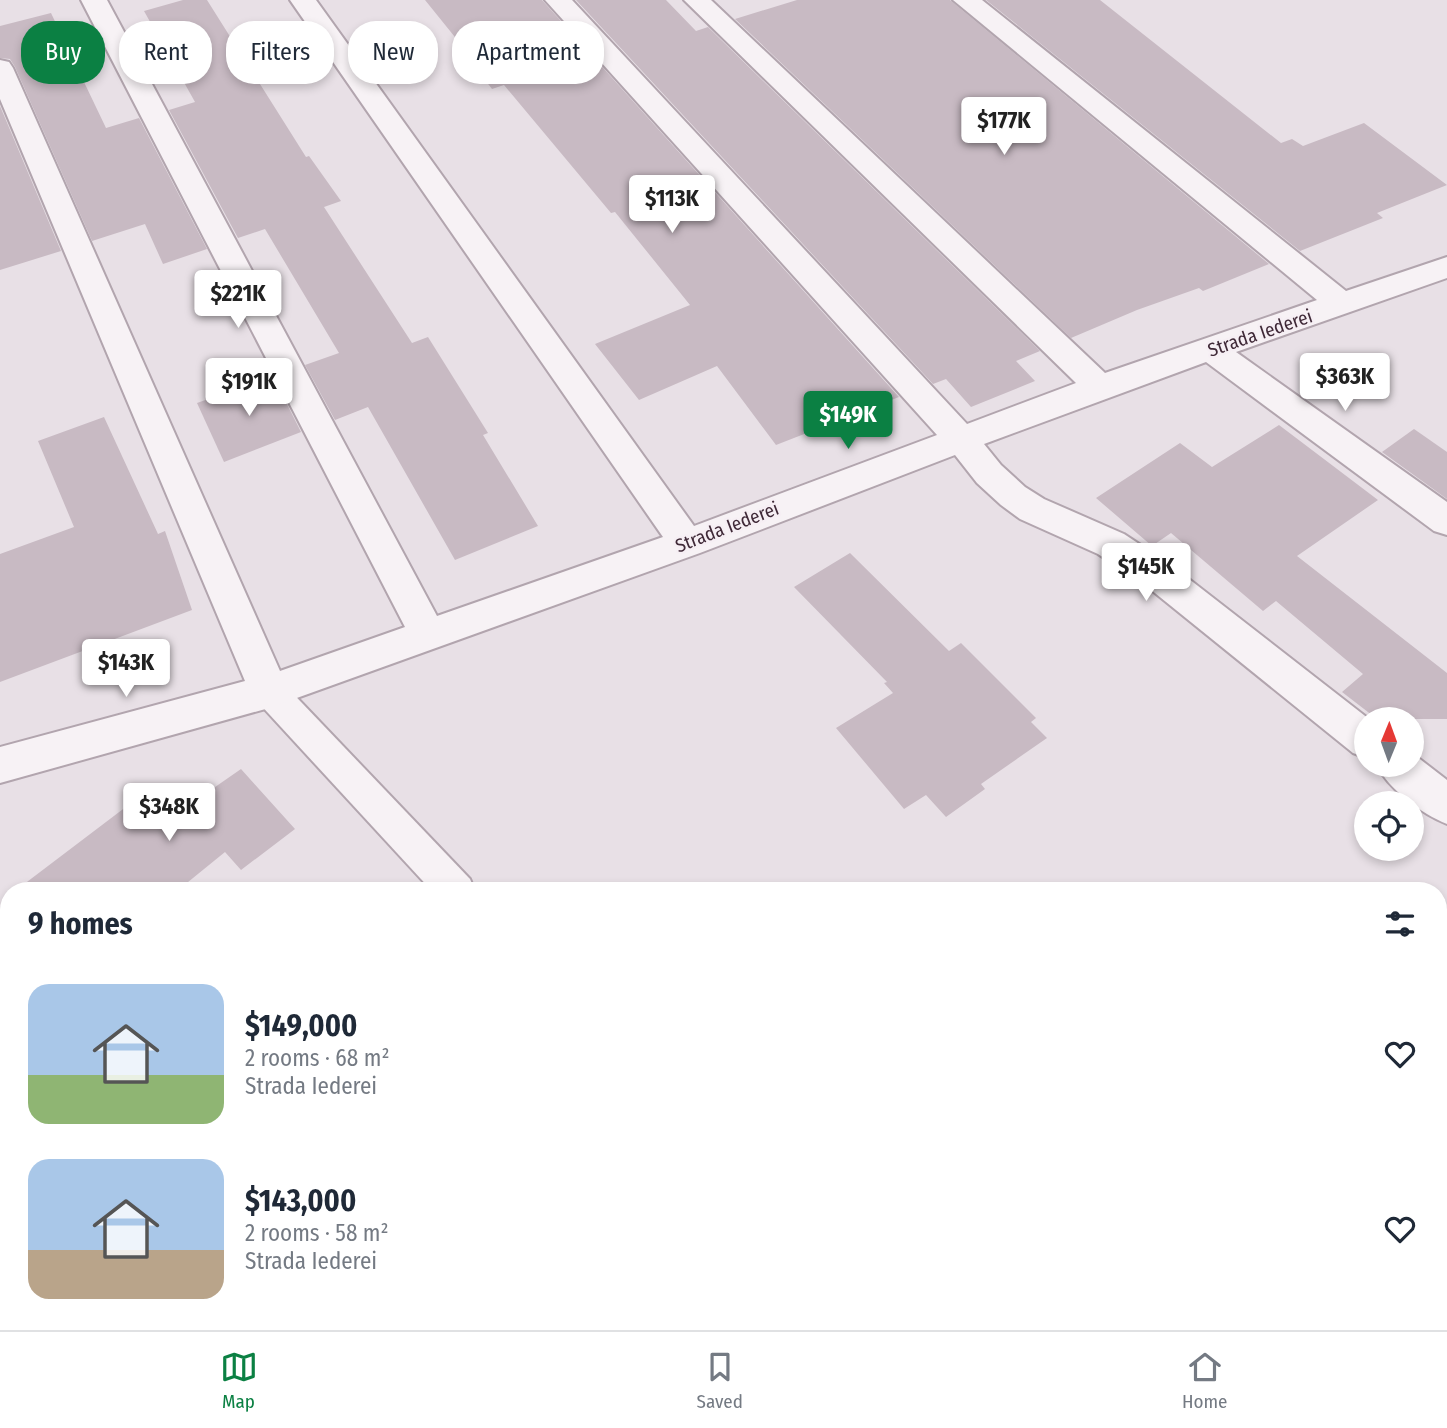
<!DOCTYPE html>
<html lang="en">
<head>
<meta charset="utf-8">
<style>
  :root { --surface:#fff; --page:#f2f2f3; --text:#1f2937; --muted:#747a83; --line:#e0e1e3; --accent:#0b8043 }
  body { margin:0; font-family:"Fira Sans Condensed",sans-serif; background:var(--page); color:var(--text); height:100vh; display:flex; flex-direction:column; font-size:26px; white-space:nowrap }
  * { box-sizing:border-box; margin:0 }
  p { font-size:23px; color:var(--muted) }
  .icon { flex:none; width:38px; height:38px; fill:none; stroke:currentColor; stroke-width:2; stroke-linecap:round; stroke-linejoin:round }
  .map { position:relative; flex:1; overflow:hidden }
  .side { position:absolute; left:0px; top:882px; width:1447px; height:448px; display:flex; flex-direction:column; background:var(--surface); border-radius:28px 28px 0 0; box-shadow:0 4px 10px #0003 }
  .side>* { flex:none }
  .guide { position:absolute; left:21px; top:21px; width:700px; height:63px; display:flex; gap:14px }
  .needle { width:46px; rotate:1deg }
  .controls { position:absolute; left:1354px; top:707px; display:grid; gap:14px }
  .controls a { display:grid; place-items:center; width:70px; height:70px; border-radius:50%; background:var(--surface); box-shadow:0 4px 10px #0003; font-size:35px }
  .price { position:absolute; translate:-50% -60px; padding:0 16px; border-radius:7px; background:#fff; color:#222; font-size:23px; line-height:46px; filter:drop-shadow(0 2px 4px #0008) }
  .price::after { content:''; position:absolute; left:50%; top:42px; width:21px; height:16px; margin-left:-10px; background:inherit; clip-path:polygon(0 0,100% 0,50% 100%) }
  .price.selected { background:var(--accent); color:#fff }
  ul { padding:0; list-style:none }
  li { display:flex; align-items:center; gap:21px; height:175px; padding:0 28px }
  li span { display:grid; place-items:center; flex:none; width:196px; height:140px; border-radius:21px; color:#555 }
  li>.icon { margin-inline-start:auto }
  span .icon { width:84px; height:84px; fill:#fffc; stroke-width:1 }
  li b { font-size:30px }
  h2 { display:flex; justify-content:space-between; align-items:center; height:84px; padding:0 28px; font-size:30px }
  .chip { padding:0 24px; border-radius:28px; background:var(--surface); box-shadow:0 4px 10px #0003; font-size:24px; line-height:63px }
  .chip.selected { background:var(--accent); color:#fff }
  .menu { display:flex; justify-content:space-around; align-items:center; height:98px; border-top:2px solid var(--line); background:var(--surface); font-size:19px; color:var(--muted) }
  .menu a { display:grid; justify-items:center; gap:4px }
  .menu .selected { color:var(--accent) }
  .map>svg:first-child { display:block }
  .building { fill:#c8bac3 }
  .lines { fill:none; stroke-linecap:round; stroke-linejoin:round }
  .lane-casing { stroke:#b2a5ae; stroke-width:4 }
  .street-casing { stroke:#b2a5ae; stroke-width:4 }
  .lane { fill:#f7f2f5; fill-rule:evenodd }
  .street { fill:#f7f2f5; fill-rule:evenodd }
  .labels { text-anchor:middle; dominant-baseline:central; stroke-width:5; stroke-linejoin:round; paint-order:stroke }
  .street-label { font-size:19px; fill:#3f2937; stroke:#f6eff4 }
</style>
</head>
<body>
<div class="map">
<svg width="1447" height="1330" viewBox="0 0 1447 1330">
  <rect width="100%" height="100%" fill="#e8e0e6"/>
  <g class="building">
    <path d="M 183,0 L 207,0 L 306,157 L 309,156 L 341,201 L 324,207 L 412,343 L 428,337 L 488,433 L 483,435 L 538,526 L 455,560 L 368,407 L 335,420 L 305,365 L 339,353 L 265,229 L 238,238 L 169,110 L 195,102 L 144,11 Z"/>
    <path d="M 425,0 L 542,0 L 899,397 L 776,445 L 717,366 L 639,400 L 595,344 L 690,305 L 615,212 L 611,213 L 504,85 L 492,89 L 464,53 L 467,52 Z"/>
    <path d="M 576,0 L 666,0 L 696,31 L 708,27 L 1040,351 L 1016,361 L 1035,381 L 971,407 L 946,379 L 933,384 Z"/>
    <path d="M 797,0 L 950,0 L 1269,264 L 1203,291 L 1199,288 L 1137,310 L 1071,338 L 735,19 Z"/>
    <path d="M 986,0 L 1100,0 L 1281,143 L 1292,139 L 1303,146 L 1364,123 L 1447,185 L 1377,213 L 1383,218 L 1300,251 Z"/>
    <path d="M 51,13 L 106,128 L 139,118 L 207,249 L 163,264 L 145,224 L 92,241 L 15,67 L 10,59 L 0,58 L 0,26 Z"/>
    <path d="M 0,106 L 61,251 L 0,270 Z"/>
    <path d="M 273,376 L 301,432 L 224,462 L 197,403 Z"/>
    <path d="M 104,417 L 158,534 L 165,531 L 192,610 L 0,682 L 0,554 L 74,527 L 38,441 Z"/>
    <path d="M 1279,425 L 1378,500 L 1297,556 L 1447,673 L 1447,719 L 1377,719 L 1342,692 L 1363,674 L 1276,601 L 1263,611 L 1171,533 L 1152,546 L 1096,498 L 1180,443 L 1212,467 Z"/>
    <path d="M 1414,429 L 1447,452 L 1447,499 L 1382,452 Z"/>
    <path d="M 850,553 L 949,651 L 961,643 L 1036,718 L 1031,722 L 1047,738 L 981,784 L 985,789 L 946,817 L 926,795 L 904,809 L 836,728 L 893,693 L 884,683 L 887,682 L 794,587 Z"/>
    <path d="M 241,769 L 295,829 L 241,870 L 225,852 L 177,891 L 15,891 L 135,800 L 159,826 Z"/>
  </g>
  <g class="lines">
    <defs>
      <path id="lane" d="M 269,677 L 281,681 L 470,879 L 475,891 L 432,891 L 257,701 L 252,691 L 257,681 Z"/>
      <g id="street">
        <path d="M 81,0 L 107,0 L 437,616 L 663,537 L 290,0 L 316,0 L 694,526 L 937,435 L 545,0 L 572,0 L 967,424 L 1076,383 L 684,0 L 711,0 L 1105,373 L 1317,300 L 953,0 L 982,0 L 1346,291 L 1447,257 L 1447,278 L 1236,352 L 1447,502 L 1447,535 L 1434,531 L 1206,362 L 984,444 L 1001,465 L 1025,487 L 1044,499 L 1124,534 L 1171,565 L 1369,719 L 1367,719 L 1367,758 L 1353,753 L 1145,585 L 1098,554 L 1020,519 L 1001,505 L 977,483 L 955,455 L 700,553 L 269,708 L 0,783 L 0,747 L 245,681 L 0,99 L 0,60 L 9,62 L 13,68 L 280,671 L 405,627 Z"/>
        <path d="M 1412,753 L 1447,780 L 1447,824 C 1422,814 1388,789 1377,765 L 1412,765 Z"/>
        <path d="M 0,926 L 9,929 L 9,979 L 0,976 Z"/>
        <path d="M 272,1321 L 327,1321 L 331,1330 L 276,1330 Z"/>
      </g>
    </defs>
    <use href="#lane" class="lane-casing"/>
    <use href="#street" class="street-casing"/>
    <use href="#lane" class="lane"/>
    <use href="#street" class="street"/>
  </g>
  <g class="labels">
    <g class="street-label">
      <text transform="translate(1260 333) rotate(-19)">Strada Iederei</text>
      <text transform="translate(727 527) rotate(-21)">Strada Iederei</text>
    </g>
  </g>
</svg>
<div class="controls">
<a><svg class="needle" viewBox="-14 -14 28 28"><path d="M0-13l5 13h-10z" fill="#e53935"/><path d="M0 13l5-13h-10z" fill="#747a83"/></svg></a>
<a><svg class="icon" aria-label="locate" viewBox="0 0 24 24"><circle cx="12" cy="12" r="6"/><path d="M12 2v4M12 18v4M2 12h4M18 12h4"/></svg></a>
</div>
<b class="price" style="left:1004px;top:157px">$177K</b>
<b class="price" style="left:672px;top:235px">$113K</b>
<b class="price" style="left:238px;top:330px">$221K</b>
<b class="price" style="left:1345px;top:413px">$363K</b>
<b class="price" style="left:249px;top:418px">$191K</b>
<b class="price selected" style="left:848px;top:451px">$149K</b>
<b class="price" style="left:1146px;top:603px">$145K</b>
<b class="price" style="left:126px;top:699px">$143K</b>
<b class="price" style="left:169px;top:843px">$348K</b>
<div class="guide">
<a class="chip selected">Buy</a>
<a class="chip">Rent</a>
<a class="chip">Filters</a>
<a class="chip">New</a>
<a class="chip">Apartment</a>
</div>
<section class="side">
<h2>9 homes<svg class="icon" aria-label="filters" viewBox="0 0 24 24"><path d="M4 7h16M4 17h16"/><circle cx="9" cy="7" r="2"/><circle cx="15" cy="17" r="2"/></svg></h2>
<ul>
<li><span style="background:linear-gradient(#a9c7e8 65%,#8fb573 0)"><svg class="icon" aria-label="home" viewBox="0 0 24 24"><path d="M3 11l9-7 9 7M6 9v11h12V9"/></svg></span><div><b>$149,000</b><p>2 rooms · 68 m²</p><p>Strada Iederei</p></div><svg class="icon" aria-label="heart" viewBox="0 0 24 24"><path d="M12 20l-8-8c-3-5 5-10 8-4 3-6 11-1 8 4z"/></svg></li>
<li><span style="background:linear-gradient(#a9c7e8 65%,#b9a48a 0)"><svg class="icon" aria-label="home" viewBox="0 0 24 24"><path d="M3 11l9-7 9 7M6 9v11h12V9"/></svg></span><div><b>$143,000</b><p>2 rooms · 58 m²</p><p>Strada Iederei</p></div><svg class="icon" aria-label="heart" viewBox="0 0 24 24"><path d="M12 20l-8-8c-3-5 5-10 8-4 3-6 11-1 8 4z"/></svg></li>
</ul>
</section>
</div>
<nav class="menu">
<a class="selected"><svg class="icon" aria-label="map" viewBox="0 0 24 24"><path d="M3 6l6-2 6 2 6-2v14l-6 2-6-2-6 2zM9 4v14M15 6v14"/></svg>Map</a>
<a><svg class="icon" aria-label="saved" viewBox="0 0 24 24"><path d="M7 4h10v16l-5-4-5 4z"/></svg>Saved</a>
<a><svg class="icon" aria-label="home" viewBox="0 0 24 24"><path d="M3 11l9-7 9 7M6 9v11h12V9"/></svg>Home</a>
</nav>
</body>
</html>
